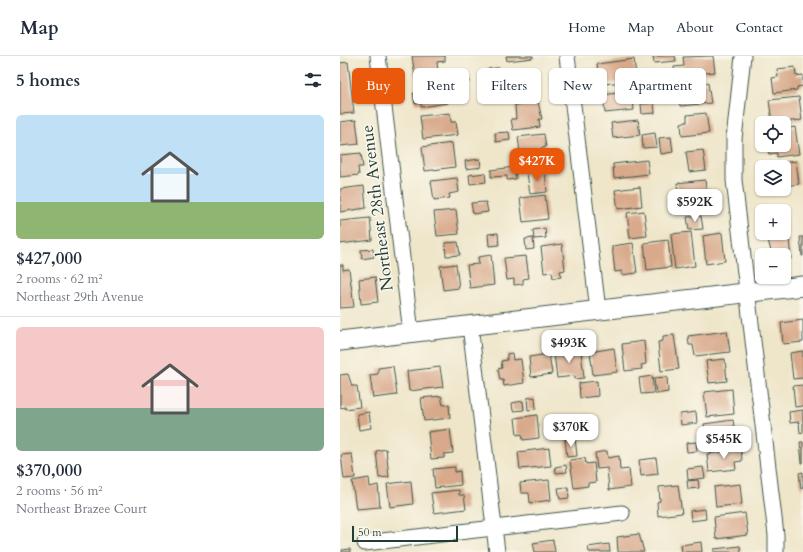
<!DOCTYPE html>
<html lang="en">
<head>
<meta charset="utf-8">
<style>
  :root { --surface:#fff; --page:#f6f6f7; --text:#1f2937; --muted:#747a83; --line:#e0e1e3; --accent:#ea580c }
  body { margin:0; font-family:Cardo,serif; background:var(--page); color:var(--text); height:100vh; display:flex; flex-direction:column; font-size:15px; white-space:nowrap }
  * { box-sizing:border-box; margin:0 }
  p { font-size:13px; color:var(--muted) }
  .icon { flex:none; width:22px; height:22px; fill:none; stroke:currentColor; stroke-width:2; stroke-linecap:round; stroke-linejoin:round }
  .map { position:relative; flex:1; overflow:hidden }
  .details { display:flex; flex-direction:column; background:var(--surface); width:340px }
  .details>* { flex:none }
  .banner { position:absolute; left:12px; top:12px; width:380px; height:36px; display:flex; gap:8px }
  .controls { position:absolute; left:415px; top:60px; display:grid; gap:8px }
  .controls a { display:grid; place-items:center; width:36px; height:36px; border-radius:6px; background:var(--surface); box-shadow:0 1px 3px #0004; font-size:20px }
  .scale { position:absolute; left:12px; bottom:10px; width:106px; box-sizing:border-box; padding-left:4px; border:2px solid #1f3d34; border-top:0; font-size:11px; line-height:14px; white-space:nowrap; color:#1f3d34; -webkit-text-stroke:3px #fbf7ec; paint-order:stroke }
  .price { position:absolute; translate:-50% -34px; padding:0 9px; border-radius:8px; background:#fff; color:#222; font-size:13px; line-height:26px; filter:drop-shadow(0 1px 2px #0008) }
  .price::after { content:''; position:absolute; left:50%; top:24px; width:12px; height:9px; margin-left:-6px; background:inherit; clip-path:polygon(0 0,100% 0,50% 100%) }
  .price.active { background:var(--accent); color:#fff }
  ul { padding:0; list-style:none }
  li { display:grid; align-content:center; gap:8px; height:212px; padding:0 16px }
  li+li { border-top:1px solid var(--line) }
  li span { display:grid; place-items:center; height:124px; border-radius:6px; color:#555 }
  li>.icon { margin-inline-start:auto }
  span .icon { width:72px; height:72px; fill:#fffc; stroke-width:1 }
  li b { font-size:17px }
  h2 { display:flex; justify-content:space-between; align-items:center; height:48px; padding:0 16px; font-size:17px }
  .pill { padding:0 14px; border-radius:6px; background:var(--surface); box-shadow:0 1px 3px #0004; font-size:14px; line-height:36px }
  .pill.active { background:var(--accent); color:#fff }
  header { display:flex; align-items:center; gap:24px; box-sizing:border-box; height:56px; padding:0 20px; background:var(--surface); border-bottom:1px solid var(--line) }
  header strong { font-size:19px }
  nav { display:flex; gap:22px; margin-inline-start:auto; font-size:14px }
  main { display:flex; flex:1; min-height:0 }
  .map>svg:first-child { display:block }
  .building { fill:#d8a98a }
  .lines { fill:none; stroke-linecap:round; stroke-linejoin:round }
  .minor-casing { stroke:#3e564a; stroke-width:17 }
  .tertiary-casing { stroke:#3e564a; stroke-width:21 }
  .minor { stroke:#fff; stroke-width:15 }
  .tertiary { stroke:#fff; stroke-width:19 }
  .labels { text-anchor:middle; dominant-baseline:central; stroke-width:3; stroke-linejoin:round; paint-order:stroke }
  .street-label { font-size:17px; fill:#1f3d34; stroke:#fbf7ec }
</style>
</head>
<body>
<header>
<strong>Map</strong>
<nav><a>Home</a><a>Map</a><a>About</a><a>Contact</a></nav>
</header>
<main>
<section class="details">
<h2>5 homes<svg class="icon" aria-label="filters" viewBox="0 0 24 24"><path d="M4 7h16M4 17h16"/><circle cx="9" cy="7" r="2"/><circle cx="15" cy="17" r="2"/></svg></h2>
<ul>
<li><span style="background:linear-gradient(#bfe0f5 70%,#8fb573 0)"><svg class="icon" aria-label="home" viewBox="0 0 24 24"><path d="M3 11l9-7 9 7M6 9v11h12V9"/></svg></span><div><b>$427,000</b><p>2 rooms · 62 m²</p><p>Northeast 29th Avenue</p></div></li>
<li><span style="background:linear-gradient(#f6c9c9 65%,#7fa58c 0)"><svg class="icon" aria-label="home" viewBox="0 0 24 24"><path d="M3 11l9-7 9 7M6 9v11h12V9"/></svg></span><div><b>$370,000</b><p>2 rooms · 56 m²</p><p>Northeast Brazee Court</p></div></li>
</ul>
</section>
<div class="map">
<svg width="463" height="496" viewBox="0 0 463 496">
  <rect width="100%" height="100%" fill="#fbf7ec"/>
  <filter id="ink" filterUnits="userSpaceOnUse"><feTurbulence type="fractalNoise" baseFrequency=".025" numOctaves="2"/><feDisplacementMap in="SourceGraphic" scale="8" xChannelSelector="R" yChannelSelector="G"/><feConvolveMatrix kernelMatrix="1 2 1 2 8 2 1 2 1" color-interpolation-filters="sRGB"/></filter>
  <filter id="wash" filterUnits="userSpaceOnUse"><feTurbulence type="fractalNoise" baseFrequency=".012" numOctaves="4" result="noise"/><feDisplacementMap in="SourceGraphic" scale="16" xChannelSelector="R" yChannelSelector="G"/><feGaussianBlur stdDeviation="0.9" result="paint"/><feColorMatrix in="noise" values="0 0 0 0 0 0 0 0 0 0 0 0 0 0 0 0 0 1.4 0 .05"/><feComposite in="paint" operator="in"/></filter>
  <g filter="url(#wash)">
    <rect width="100%" height="100%" fill="#efe6ca"/>
    <g id="blocks">
      <g class="building">
        <path d="M 72,0 L 105,0 L 105,5 L 97,6 L 98,17 L 75,20 Z"/>
        <path d="M 166,0 L 193,0 L 193,2 L 167,5 Z"/>
        <path d="M 313,0 L 335,0 L 336,5 L 314,7 Z"/>
        <path d="M 373,0 L 375,16 L 335,20 L 334,11 L 344,10 L 343,1 Z"/>
        <path d="M 294,3 L 297,28 L 284,30 L 283,26 L 264,28 L 264,21 L 259,21 L 257,8 Z"/>
        <path d="M 8,6 L 14,57 L 0,58 L 0,7 Z"/>
        <path d="M 455,11 L 456,20 L 463,19 L 463,30 L 457,31 L 457,34 L 434,37 L 432,22 L 438,21 L 437,13 Z"/>
        <path d="M 159,12 L 160,18 L 149,19 L 148,13 Z"/>
        <path d="M 197,16 L 199,39 L 172,42 L 169,19 Z"/>
        <path d="M 128,17 L 129,26 L 116,27 L 115,18 Z"/>
        <path d="M 312,18 L 314,29 L 300,31 L 299,20 Z"/>
        <path d="M 105,25 L 108,47 L 81,51 L 81,47 L 75,48 L 73,37 L 79,37 L 78,28 Z"/>
        <path d="M 368,27 L 371,47 L 340,50 L 339,42 L 344,41 L 342,30 Z"/>
        <path d="M 292,35 L 294,54 L 265,57 L 263,39 Z"/>
        <path d="M 459,41 L 462,64 L 432,67 L 429,44 Z"/>
        <path d="M 198,46 L 202,63 L 199,63 L 200,71 L 173,74 L 171,63 L 176,63 L 175,49 Z"/>
        <path d="M 314,47 L 315,57 L 302,58 L 301,48 Z"/>
        <path d="M 110,57 L 111,66 L 116,66 L 118,79 L 83,83 L 80,60 Z"/>
        <path d="M 366,57 L 369,77 L 342,80 L 341,67 L 347,66 L 347,59 Z"/>
        <path d="M 16,64 L 19,88 L 0,90 L 0,66 Z"/>
        <path d="M 298,64 L 300,79 L 273,82 L 271,67 Z"/>
        <path d="M 455,71 L 459,98 L 437,101 L 437,97 L 429,98 L 428,89 L 444,89 L 444,73 Z"/>
        <path d="M 169,76 L 170,84 L 156,86 L 155,77 Z"/>
        <path d="M 315,77 L 317,91 L 303,92 L 302,79 Z"/>
        <path d="M 204,78 L 206,91 L 201,92 L 202,101 L 181,104 L 178,81 Z"/>
        <path d="M 331,81 L 333,96 L 321,98 L 319,82 Z"/>
        <path d="M 112,87 L 115,111 L 85,115 L 82,91 Z"/>
        <path d="M 363,94 L 366,114 L 349,116 L 346,96 Z"/>
        <path d="M 21,97 L 23,111 L 18,111 L 19,119 L 0,121 L 0,99 Z"/>
        <path d="M 140,103 L 141,111 L 126,113 L 125,105 Z"/>
        <path d="M 307,104 L 309,118 L 274,122 L 273,108 Z"/>
        <path d="M 456,105 L 459,128 L 444,130 L 444,111 L 426,111 L 425,109 Z"/>
        <path d="M 175,111 L 176,123 L 167,124 L 167,120 L 151,121 L 151,114 Z"/>
        <path d="M 205,115 L 207,136 L 190,138 L 187,117 Z"/>
        <path d="M 145,117 L 146,126 L 130,128 L 129,119 Z"/>
        <path d="M 117,122 L 119,136 L 109,138 L 110,142 L 94,144 L 91,125 Z"/>
        <path d="M 365,124 L 367,139 L 359,140 L 360,144 L 339,147 L 337,127 Z"/>
        <path d="M 24,130 L 26,152 L 0,156 L 0,133 Z"/>
        <path d="M 300,131 L 302,150 L 278,153 L 275,134 Z"/>
        <path d="M 205,139 L 208,163 L 183,166 L 180,142 Z"/>
        <path d="M 146,146 L 148,156 L 133,158 L 131,147 Z"/>
        <path d="M 446,153 L 451,203 L 444,203 L 444,199 L 432,199 L 427,180 L 430,180 L 430,177 L 444,177 L 444,155 L 436,154 Z"/>
        <path d="M 116,154 L 119,178 L 97,180 L 94,156 Z"/>
        <path d="M 304,155 L 307,180 L 290,182 L 287,157 Z"/>
        <path d="M 361,160 L 363,173 L 349,174 L 347,161 Z"/>
        <path d="M 30,162 L 32,184 L 0,188 L 0,165 Z"/>
        <path d="M 205,172 L 206,182 L 194,183 L 193,174 Z"/>
        <path d="M 351,176 L 355,210 L 335,213 L 331,178 Z"/>
        <path d="M 158,177 L 159,189 L 149,190 L 148,178 Z"/>
        <path d="M 382,177 L 385,205 L 366,208 L 363,180 Z"/>
        <path d="M 460,181 L 463,181 L 463,200 L 462,200 Z"/>
        <path d="M 193,182 L 194,193 L 186,194 L 185,183 Z"/>
        <path d="M 328,184 L 331,211 L 307,214 L 304,187 Z"/>
        <path d="M 118,186 L 120,199 L 106,200 L 105,187 Z"/>
        <path d="M 293,187 L 297,217 L 282,219 L 282,215 L 275,216 L 272,190 Z"/>
        <path d="M 222,188 L 225,214 L 220,215 L 221,221 L 213,222 L 212,216 L 204,217 L 201,191 Z"/>
        <path d="M 33,193 L 34,201 L 22,203 L 21,194 Z"/>
        <path d="M 151,199 L 154,229 L 130,232 L 127,209 L 139,208 L 138,201 Z"/>
        <path d="M 186,200 L 189,222 L 183,223 L 183,228 L 174,229 L 174,223 L 167,224 L 164,202 Z"/>
        <path d="M 116,208 L 119,232 L 103,234 L 100,210 Z"/>
        <path d="M 0,209 L 3,209 L 3,214 L 9,213 L 14,251 L 0,252 Z"/>
        <path d="M 35,221 L 38,246 L 21,248 L 19,223 Z"/>
        <path d="M 463,264 L 463,286 L 443,288 L 441,267 Z"/>
        <path d="M 387,275 L 390,296 L 355,300 L 353,289 L 349,289 L 348,280 Z"/>
        <path d="M 334,279 L 339,313 L 321,315 L 318,286 L 323,285 L 323,280 Z"/>
        <path d="M 304,285 L 306,308 L 301,309 L 302,313 L 285,315 L 282,288 Z"/>
        <path d="M 232,292 L 233,296 L 241,295 L 244,322 L 235,323 L 235,320 L 217,322 L 214,298 L 222,297 L 222,293 Z"/>
        <path d="M 274,292 L 277,316 L 253,319 L 250,296 Z"/>
        <path d="M 463,295 L 463,322 L 453,323 L 450,297 Z"/>
        <path d="M 172,297 L 173,304 L 181,303 L 184,327 L 164,330 L 163,324 L 160,324 L 158,313 L 162,312 L 161,305 L 167,304 L 167,298 Z"/>
        <path d="M 209,298 L 212,318 L 191,321 L 189,301 Z"/>
        <path d="M 385,303 L 387,325 L 369,327 L 366,305 Z"/>
        <path d="M 53,310 L 57,339 L 33,342 L 30,319 L 38,318 L 38,312 Z"/>
        <path d="M 100,311 L 103,331 L 69,335 L 67,315 Z"/>
        <path d="M 8,318 L 12,330 L 17,330 L 20,351 L 5,353 L 5,351 L 0,352 L 0,319 Z"/>
        <path d="M 312,320 L 314,337 L 301,338 L 299,322 Z"/>
        <path d="M 327,321 L 328,336 L 316,338 L 314,322 Z"/>
        <path d="M 257,325 L 258,340 L 240,342 L 239,327 Z"/>
        <path d="M 463,329 L 463,350 L 455,351 L 453,330 Z"/>
        <path d="M 392,333 L 394,358 L 367,361 L 364,336 Z"/>
        <path d="M 101,340 L 103,349 L 109,348 L 110,362 L 84,365 L 81,342 Z"/>
        <path d="M 195,341 L 196,353 L 188,354 L 187,342 Z"/>
        <path d="M 183,345 L 184,354 L 173,355 L 172,347 Z"/>
        <path d="M 463,354 L 463,376 L 460,377 L 459,366 L 450,367 L 449,356 Z"/>
        <path d="M 29,356 L 31,372 L 19,374 L 17,358 Z"/>
        <path d="M 356,356 L 357,367 L 341,369 L 340,358 Z"/>
        <path d="M 197,359 L 199,382 L 183,384 L 182,378 L 177,379 L 175,362 Z"/>
        <path d="M 393,364 L 396,384 L 366,388 L 364,368 Z"/>
        <path d="M 110,373 L 113,397 L 104,398 L 104,402 L 91,403 L 88,376 Z"/>
        <path d="M 235,382 L 237,400 L 227,401 L 225,383 Z"/>
        <path d="M 356,386 L 357,395 L 347,396 L 346,387 Z"/>
        <path d="M 460,386 L 463,386 L 463,407 L 462,407 Z"/>
        <path d="M 209,392 L 211,410 L 180,413 L 178,396 Z"/>
        <path d="M 46,393 L 49,421 L 39,422 L 36,395 Z"/>
        <path d="M 401,393 L 402,405 L 395,406 L 396,413 L 369,416 L 367,398 Z"/>
        <path d="M 267,395 L 268,402 L 279,400 L 280,414 L 289,413 L 291,431 L 269,434 L 267,412 L 257,413 L 255,397 Z"/>
        <path d="M 12,398 L 15,422 L 4,423 L 1,399 Z"/>
        <path d="M 245,402 L 246,408 L 254,407 L 256,426 L 248,427 L 248,430 L 234,432 L 230,404 Z"/>
        <path d="M 316,402 L 318,418 L 301,420 L 299,404 Z"/>
        <path d="M 226,409 L 227,416 L 216,417 L 215,411 Z"/>
        <path d="M 115,411 L 115,416 L 120,415 L 121,429 L 95,432 L 93,413 Z"/>
        <path d="M 363,411 L 365,422 L 348,424 L 347,413 Z"/>
        <path d="M 463,416 L 463,432 L 461,433 L 459,417 Z"/>
        <path d="M 29,422 L 30,431 L 38,429 L 40,451 L 16,453 L 12,425 Z"/>
        <path d="M 209,424 L 211,444 L 190,447 L 189,437 L 181,437 L 180,427 Z"/>
        <path d="M 358,424 L 359,432 L 348,433 L 347,425 Z"/>
        <path d="M 71,425 L 73,448 L 50,451 L 47,428 Z"/>
        <path d="M 400,428 L 402,448 L 376,451 L 374,431 Z"/>
        <path d="M 338,429 L 342,457 L 318,460 L 317,446 L 320,445 L 319,431 Z"/>
        <path d="M 228,431 L 229,442 L 220,443 L 218,432 Z"/>
        <path d="M 119,434 L 119,439 L 124,439 L 126,453 L 94,457 L 91,437 Z"/>
        <path d="M 365,453 L 366,463 L 351,465 L 350,455 Z"/>
        <path d="M 405,457 L 408,479 L 376,483 L 374,461 Z"/>
        <path d="M 299,478 L 304,496 L 278,496 L 277,481 Z"/>
        <path d="M 213,484 L 215,496 L 195,496 L 193,487 Z"/>
        <path d="M 361,486 L 362,496 L 342,496 L 341,489 Z"/>
        <path d="M 269,488 L 270,496 L 249,496 L 248,491 Z"/>
        <path d="M 400,490 L 401,496 L 374,496 L 374,493 Z"/>
        <path d="M 10,493 L 10,496 L 2,496 L 2,494 Z"/>
      </g>
    </g>
  </g>
  <g filter="url(#ink)">
    <use href="#blocks" fill-opacity="0" stroke="#3e564a" stroke-width="1"/>
    <g class="lines">
      <defs>
        <g id="minor">
          <path d="M 38,0 L 71,277"/>
          <path d="M 227,0 L 258,254"/>
          <path d="M 403,0 L 394,83 L 394,124 L 436,479 L 436,496"/>
          <path d="M 130,269 L 157,496"/>
          <path d="M 25,487 L 282,457"/>
        </g>
        <path id="tertiary" d="M 0,285 L 463,230"/>
      </defs>
      <use href="#minor" class="minor-casing"/>
      <use href="#tertiary" class="tertiary-casing"/>
      <use href="#minor" class="minor"/>
      <use href="#tertiary" class="tertiary"/>
    </g>
  </g>
  <g class="labels">
    <g class="street-label">
      <text transform="translate(37 152) rotate(-97)">Northeast 28th Avenue</text>
    </g>
  </g>
</svg>
<div class="controls">
<a><svg class="icon" aria-label="locate" viewBox="0 0 24 24"><circle cx="12" cy="12" r="6"/><path d="M12 2v4M12 18v4M2 12h4M18 12h4"/></svg></a>
<a><svg class="icon" aria-label="layers" viewBox="0 0 24 24"><path d="M12 4l9 5-9 5-9-5zM3 14l9 5 9-5"/></svg></a>
<a>+</a>
<a>−</a>
</div>
<div class="scale">50 m</div>
<b class="price active" style="left:197px;top:126px">$427K</b>
<b class="price" style="left:355px;top:167px">$592K</b>
<b class="price" style="left:229px;top:308px">$493K</b>
<b class="price" style="left:231px;top:392px">$370K</b>
<b class="price" style="left:384px;top:404px">$545K</b>
<div class="banner">
<a class="pill active">Buy</a>
<a class="pill">Rent</a>
<a class="pill">Filters</a>
<a class="pill">New</a>
<a class="pill">Apartment</a>
</div>
</div>
</main>
</body>
</html>
